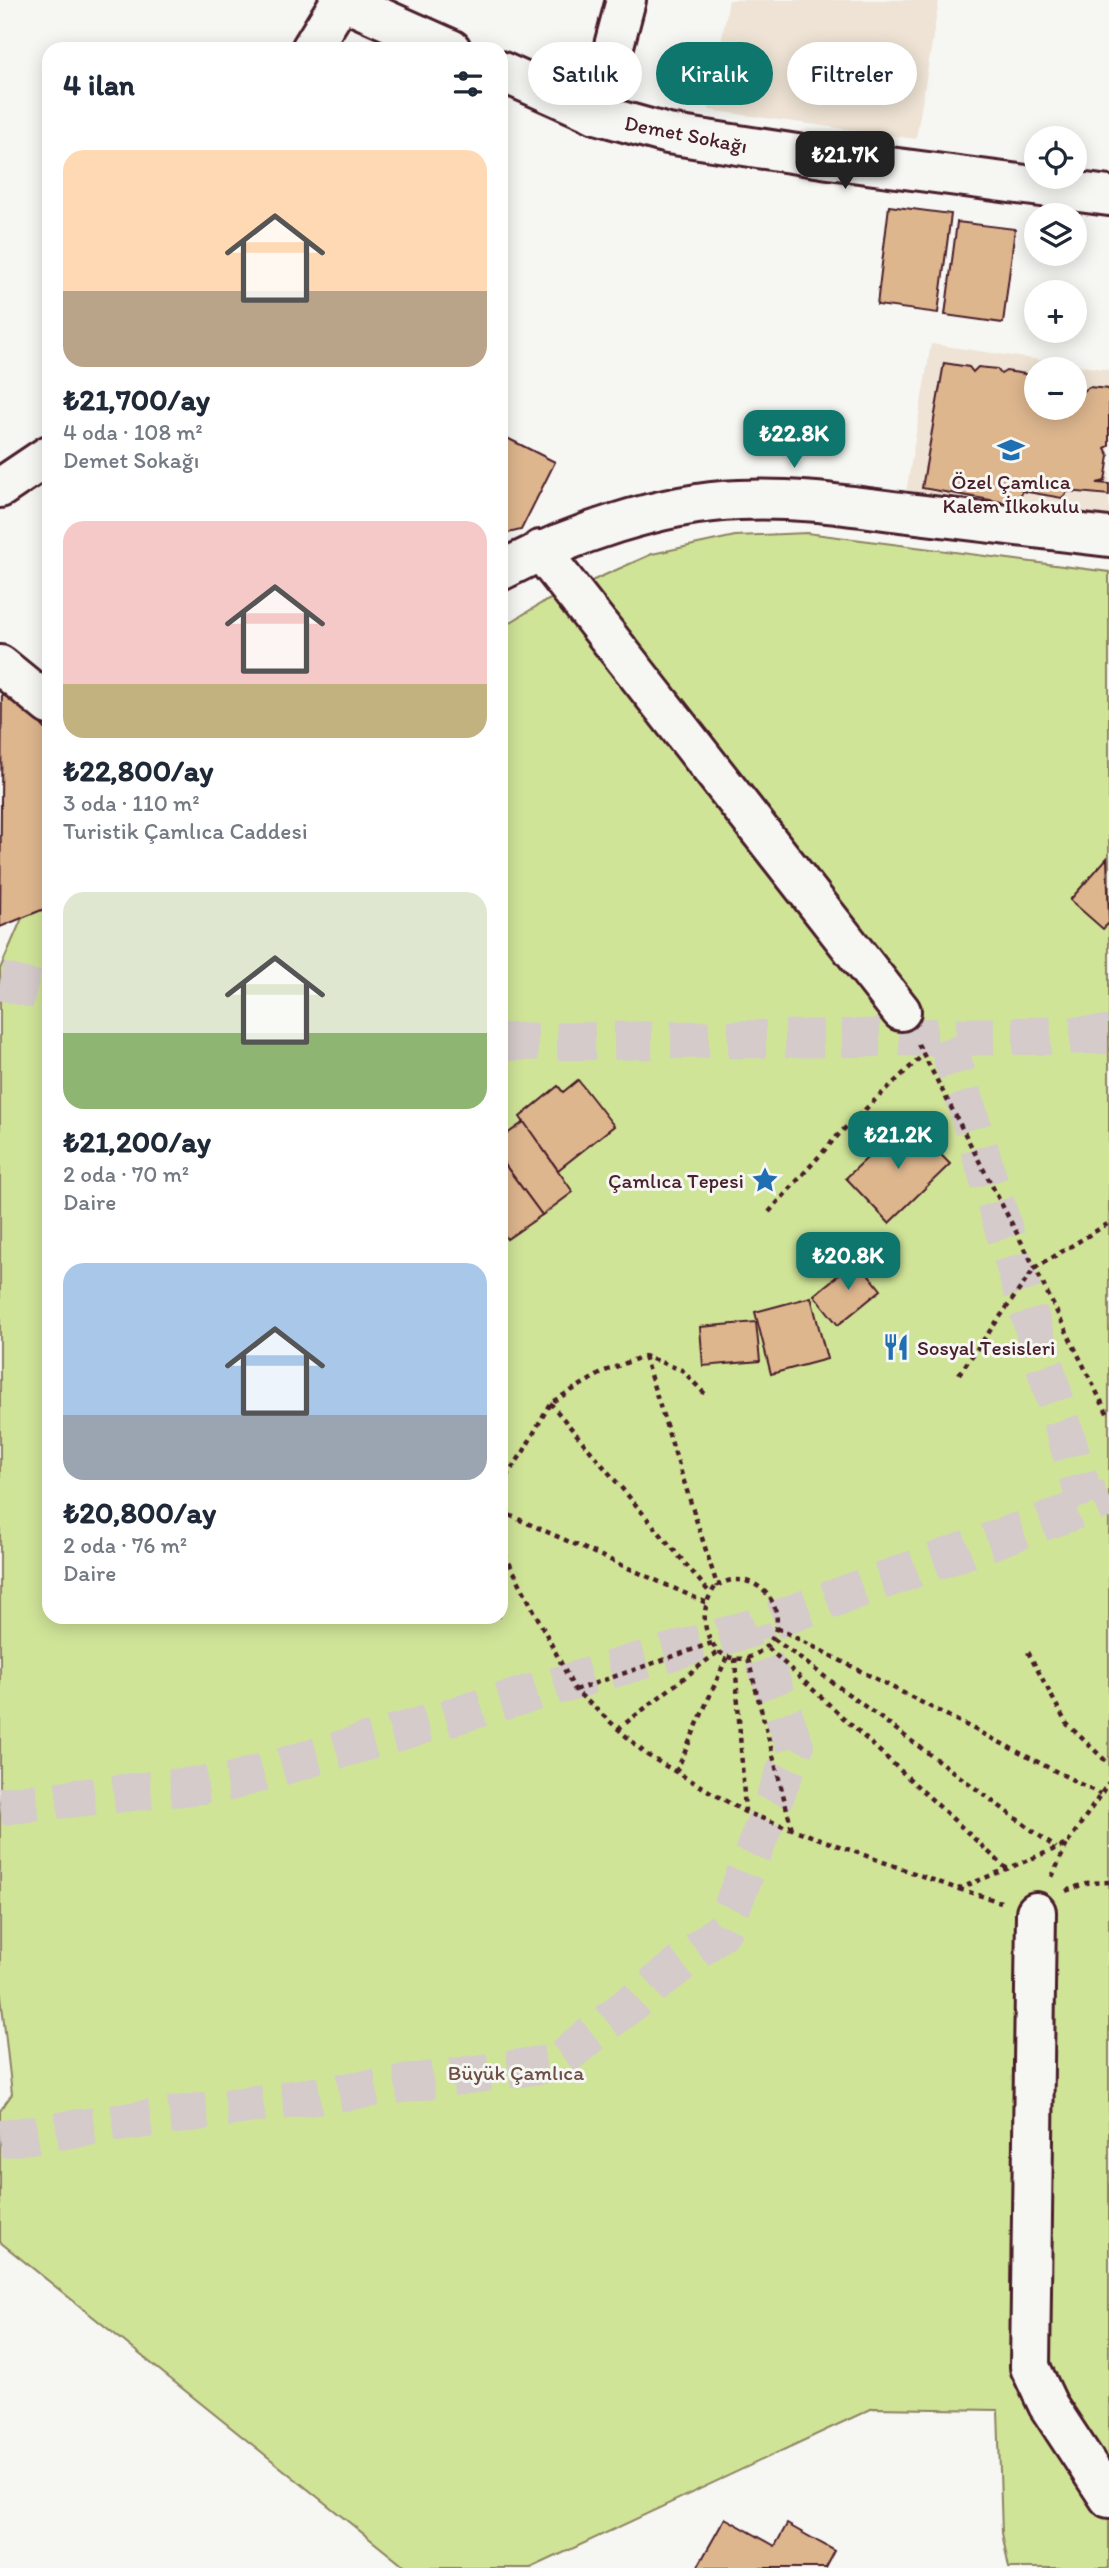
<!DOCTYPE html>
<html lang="tr">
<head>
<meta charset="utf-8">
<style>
  :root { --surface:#fff; --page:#f6f6f7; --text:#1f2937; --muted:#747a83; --accent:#0f766e }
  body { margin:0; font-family:Itim,sans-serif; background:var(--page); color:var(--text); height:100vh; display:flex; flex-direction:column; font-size:26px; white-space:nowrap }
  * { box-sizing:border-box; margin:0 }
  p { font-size:23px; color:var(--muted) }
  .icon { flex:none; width:38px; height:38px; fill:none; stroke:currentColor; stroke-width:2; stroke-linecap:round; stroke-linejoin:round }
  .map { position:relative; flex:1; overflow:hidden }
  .drawer { position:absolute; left:42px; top:42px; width:466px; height:1582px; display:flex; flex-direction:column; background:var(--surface); border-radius:21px; box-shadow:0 4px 18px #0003 }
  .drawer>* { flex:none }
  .guide { position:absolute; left:528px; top:42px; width:474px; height:63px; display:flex; gap:14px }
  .tools { position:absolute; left:1024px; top:126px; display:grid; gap:14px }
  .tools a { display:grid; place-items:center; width:63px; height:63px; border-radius:50%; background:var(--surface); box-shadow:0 4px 18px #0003; font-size:35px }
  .price { position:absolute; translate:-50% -60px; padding:0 16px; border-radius:14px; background:var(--accent); color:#fff; font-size:23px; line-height:46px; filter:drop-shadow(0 2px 4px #0008) }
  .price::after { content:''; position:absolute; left:50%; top:42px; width:21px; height:16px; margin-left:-10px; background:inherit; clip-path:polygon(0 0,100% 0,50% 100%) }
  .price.selected { background:#222; color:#fff }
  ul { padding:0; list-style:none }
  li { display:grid; align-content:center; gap:14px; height:371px; padding:0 21px }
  li span { display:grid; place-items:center; height:217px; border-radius:21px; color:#555 }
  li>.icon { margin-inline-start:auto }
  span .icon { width:126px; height:126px; fill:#fffc; stroke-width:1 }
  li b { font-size:30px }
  h2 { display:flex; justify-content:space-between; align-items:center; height:84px; padding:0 21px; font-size:30px }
  .pill { padding:0 24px; border-radius:32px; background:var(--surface); box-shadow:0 4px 18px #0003; font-size:24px; line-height:63px }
  .pill.selected { background:var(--accent); color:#fff }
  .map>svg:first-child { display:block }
  .built { fill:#eee3d4; fill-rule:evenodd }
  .green { fill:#d0e498; stroke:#8d8262; stroke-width:2 }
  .building { fill:#ddb68e; stroke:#4a1f2b; stroke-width:2 }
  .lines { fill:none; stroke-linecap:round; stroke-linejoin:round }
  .minor-tunnel { stroke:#d4cbca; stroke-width:38; stroke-dasharray:38 19; stroke-linecap:butt }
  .major-tunnel { stroke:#d4cbca; stroke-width:38; stroke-dasharray:38 19; stroke-linecap:butt }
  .minor-casing { stroke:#4a1f2b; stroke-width:44 }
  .path { stroke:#4a1f2b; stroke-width:4.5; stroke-dasharray:5 5; stroke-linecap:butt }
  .minor { stroke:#f6f6f2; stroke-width:38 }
  .labels { text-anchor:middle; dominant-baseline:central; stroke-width:6; stroke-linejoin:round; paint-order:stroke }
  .street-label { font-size:21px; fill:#4a1f2b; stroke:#f6f6f2 }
  .poi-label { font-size:21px; fill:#4a1f2b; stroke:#f6f6f2 }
  .park-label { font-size:21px; fill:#6c5046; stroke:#f6f6f2 }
</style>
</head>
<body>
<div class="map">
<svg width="1109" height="2568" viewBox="0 0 1109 2568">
  <rect width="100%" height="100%" fill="#f6f6f2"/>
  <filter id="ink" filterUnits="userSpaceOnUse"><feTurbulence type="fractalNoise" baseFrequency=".0143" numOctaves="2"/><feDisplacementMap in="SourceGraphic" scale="14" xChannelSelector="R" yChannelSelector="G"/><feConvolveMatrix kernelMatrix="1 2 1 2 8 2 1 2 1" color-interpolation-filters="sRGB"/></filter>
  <g filter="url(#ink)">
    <g class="built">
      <path d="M 729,0 L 939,0 L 916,139 L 709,110 Z"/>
      <path d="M 931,344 L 1109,370 L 1109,524 L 1023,513 L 906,493 ZM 1036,369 L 1074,369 L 1074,408 L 1036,408 Z"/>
    </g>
    <path class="green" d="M 807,533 L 1109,572 L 1109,2568 L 1009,2568 L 1002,2533 L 998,2410 L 873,2408 L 531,2568 L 406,2568 L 0,2242 L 0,2111 L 12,2094 L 0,1987 L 0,969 L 22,918 L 49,903 L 49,1617 L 500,1617 L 501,628 L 542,603 L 652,554 L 735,536 Z"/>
    <g class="building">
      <path d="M 889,206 L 951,214 L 938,313 L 877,305 Z"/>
      <path d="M 957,222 L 1015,229 L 1003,323 L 945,315 Z"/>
      <path d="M 944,363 L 969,367 L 973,372 L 978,367 L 997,369 L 1001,374 L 1006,371 L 1025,374 L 1030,380 L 1036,375 L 1036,408 L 1074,408 L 1074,384 L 1084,391 L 1089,387 L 1109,389 L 1109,446 L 1105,448 L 1109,456 L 1105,481 L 1097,483 L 1109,484 L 1109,495 L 1068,491 L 1062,498 L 1022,491 L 1019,505 L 922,488 Z"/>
      <path d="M 505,437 L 555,462 L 521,530 L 500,535 L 500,446 Z"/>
      <path d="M 2,682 L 49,733 L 49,907 L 0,927 Z"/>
      <path d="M 1107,858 L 1109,923 L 1103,929 L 1070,900 Z"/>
      <path d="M 578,1080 L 614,1126 L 558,1170 L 520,1117 L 558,1086 L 563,1092 Z"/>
      <path d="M 907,1120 L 950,1164 L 889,1223 L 846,1178 Z"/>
      <path d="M 524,1122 L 573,1192 L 542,1215 L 500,1158 L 500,1139 Z"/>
      <path d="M 500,1158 L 542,1215 L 507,1239 L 500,1229 Z"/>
      <path d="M 857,1260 L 881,1290 L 838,1325 L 814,1295 Z"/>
      <path d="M 811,1297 L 827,1359 L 771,1374 L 755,1312 Z"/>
      <path d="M 756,1322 L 760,1361 L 703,1366 L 700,1327 Z"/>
      <path d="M 725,2518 L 775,2546 L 787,2524 L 835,2551 L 826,2568 L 697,2568 Z"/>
    </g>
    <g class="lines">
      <g class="minor-tunnel">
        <path d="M 946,1038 L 1087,1506"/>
        <path d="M 0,2139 L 556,2063 L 723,1930 L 795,1746 L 752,1628"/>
      </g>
      <g class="major-tunnel">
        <path d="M 0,981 L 49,993"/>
        <path d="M 500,1042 L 1109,1035"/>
        <path d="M 0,1806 L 230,1782 L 752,1628 L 1109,1498"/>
      </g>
      <defs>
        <g id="minor">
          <path d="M 341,0 L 451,49"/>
          <path d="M 311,49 L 341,0"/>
          <path d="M 500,71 L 596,114 L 668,134 L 829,159 L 1109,196"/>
          <path d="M 596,114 L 626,0"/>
          <path d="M 0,488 L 49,455"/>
          <path d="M 540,550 L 901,1011"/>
          <path d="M 500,571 C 570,535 660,503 739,500 C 796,497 852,506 908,513 C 975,521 1042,529 1109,537"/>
          <path d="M 0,665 L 49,705"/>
          <path d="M 1036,1912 L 1030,2367 L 1048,2405 L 1109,2498"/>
        </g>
      </defs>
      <use href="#minor" class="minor-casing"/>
      <g class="path">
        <path d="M 918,1044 L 1035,1268 L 1109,1417"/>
        <path d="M 769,1212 L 840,1133 L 924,1054"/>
        <path d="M 644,1356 L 717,1585 C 722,1584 728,1580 733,1580 C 775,1577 797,1635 752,1656 C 743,1661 729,1659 721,1653 C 700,1636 700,1604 717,1585"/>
        <path d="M 959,1374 L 1035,1268 L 1109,1223"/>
        <path d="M 550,1403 L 710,1593"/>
        <path d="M 500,1485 L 524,1451 L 550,1403 L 605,1371 L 644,1356 L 682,1370 L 705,1394"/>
        <path d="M 500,1511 L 707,1603"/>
        <path d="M 500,1545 L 575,1690 L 647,1755 L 745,1812 L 958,1889 L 1067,1844 L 1109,1782"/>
        <path d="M 777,1628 L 1100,1794"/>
        <path d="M 774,1639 L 1056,1848"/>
        <path d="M 768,1648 L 1007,1869"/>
        <path d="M 1028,1652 L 1066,1723 L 1109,1764"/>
        <path d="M 735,1658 L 745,1811"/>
        <path d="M 748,1659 L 792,1829"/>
        <path d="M 575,1690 L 712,1643"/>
        <path d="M 618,1729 L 719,1651"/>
        <path d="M 676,1772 L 727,1657"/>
        <path d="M 1052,1877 L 1067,1844"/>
        <path d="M 959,1889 L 1001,1902"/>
        <path d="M 1066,1891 L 1086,1883 L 1109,1882"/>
      </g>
      <use href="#minor" class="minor"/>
    </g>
  </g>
  <defs>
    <symbol id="school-bare" viewBox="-9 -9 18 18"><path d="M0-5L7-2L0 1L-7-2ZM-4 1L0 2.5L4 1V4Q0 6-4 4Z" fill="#1f6fb2" stroke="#f6f6f2" stroke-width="2.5" paint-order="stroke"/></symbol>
    <symbol id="sight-bare" viewBox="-9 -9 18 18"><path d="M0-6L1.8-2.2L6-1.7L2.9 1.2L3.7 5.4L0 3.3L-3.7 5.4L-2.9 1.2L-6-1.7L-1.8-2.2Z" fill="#1f6fb2" stroke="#f6f6f2" stroke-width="2.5" paint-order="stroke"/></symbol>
    <symbol id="restaurant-bare" viewBox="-9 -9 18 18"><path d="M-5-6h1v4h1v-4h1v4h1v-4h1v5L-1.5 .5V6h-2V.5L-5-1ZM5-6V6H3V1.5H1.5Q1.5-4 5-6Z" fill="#1f6fb2" stroke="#f6f6f2" stroke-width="2.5" paint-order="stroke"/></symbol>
  </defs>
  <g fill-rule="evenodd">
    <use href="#school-bare" x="992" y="431" width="38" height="38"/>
    <use href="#sight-bare" x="746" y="1161" width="38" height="38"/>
    <use href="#restaurant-bare" x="877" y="1328" width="38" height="38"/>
  </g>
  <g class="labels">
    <g class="street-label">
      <text transform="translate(686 134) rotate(11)">Demet Sokağı</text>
    </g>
    <g class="poi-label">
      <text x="1011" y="481">Özel Çamlıca<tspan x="1011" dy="24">Kalem İlkokulu</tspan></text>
      <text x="744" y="1180" text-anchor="end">Çamlıca Tepesi</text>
      <text x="917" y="1347" text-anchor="start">Sosyal Tesisleri</text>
    </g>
    <g class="park-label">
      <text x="516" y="2072">Büyük Çamlıca</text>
    </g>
  </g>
</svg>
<div class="tools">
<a><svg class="icon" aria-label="locate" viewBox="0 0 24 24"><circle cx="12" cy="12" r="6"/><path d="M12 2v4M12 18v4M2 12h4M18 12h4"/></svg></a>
<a><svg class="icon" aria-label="layers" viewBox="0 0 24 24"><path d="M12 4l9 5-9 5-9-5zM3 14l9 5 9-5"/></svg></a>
<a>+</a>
<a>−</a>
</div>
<b class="price selected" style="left:845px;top:191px">₺21.7K</b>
<b class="price" style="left:794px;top:470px">₺22.8K</b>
<b class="price" style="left:898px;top:1171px">₺21.2K</b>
<b class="price" style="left:848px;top:1292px">₺20.8K</b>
<div class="guide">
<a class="pill">Satılık</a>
<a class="pill selected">Kiralık</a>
<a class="pill">Filtreler</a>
</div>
<section class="drawer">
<h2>4 ilan<svg class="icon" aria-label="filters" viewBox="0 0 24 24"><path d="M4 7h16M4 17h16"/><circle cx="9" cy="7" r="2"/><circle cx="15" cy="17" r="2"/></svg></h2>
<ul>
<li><span style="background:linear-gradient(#ffd9b3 65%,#b9a48a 0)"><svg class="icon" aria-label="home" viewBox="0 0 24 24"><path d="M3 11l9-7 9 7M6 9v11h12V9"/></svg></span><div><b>₺21,700/ay</b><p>4 oda · 108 m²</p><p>Demet Sokağı</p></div></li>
<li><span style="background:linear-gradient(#f6c9c9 75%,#c2b280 0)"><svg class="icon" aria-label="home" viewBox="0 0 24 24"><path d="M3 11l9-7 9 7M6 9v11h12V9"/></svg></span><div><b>₺22,800/ay</b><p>3 oda · 110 m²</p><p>Turistik Çamlıca Caddesi</p></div></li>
<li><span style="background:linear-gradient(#dfe7d0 65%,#8fb573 0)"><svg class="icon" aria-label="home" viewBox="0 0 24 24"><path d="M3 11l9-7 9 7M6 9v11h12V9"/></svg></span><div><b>₺21,200/ay</b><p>2 oda · 70 m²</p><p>Daire</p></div></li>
<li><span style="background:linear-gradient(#a9c7e8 70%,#9aa5b1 0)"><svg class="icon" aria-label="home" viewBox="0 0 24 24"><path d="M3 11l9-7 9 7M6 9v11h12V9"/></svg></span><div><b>₺20,800/ay</b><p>2 oda · 76 m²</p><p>Daire</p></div></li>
</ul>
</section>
</div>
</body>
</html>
